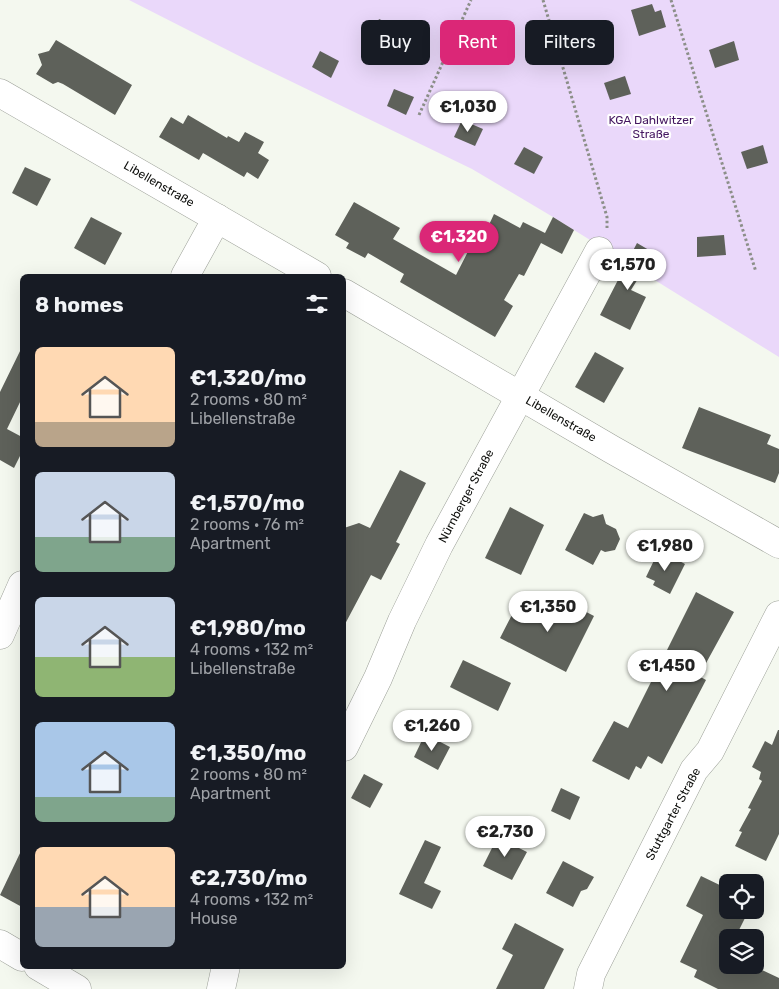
<!DOCTYPE html>
<html lang="en">
<head>
<meta charset="utf-8">
<style>
  :root { --surface:#171b24; --page:#20242c; --text:#f1f3f6; --muted:#9ea1a6; --accent:#db2777 }
  body { margin:0; font-family:Rubik,sans-serif; background:var(--page); color:var(--text); height:100vh; display:flex; flex-direction:column; font-size:19px; white-space:nowrap }
  * { box-sizing:border-box; margin:0 }
  p { font-size:16px; color:var(--muted) }
  .icon { flex:none; width:28px; height:28px; fill:none; stroke:currentColor; stroke-width:2; stroke-linecap:round; stroke-linejoin:round }
  .map { position:relative; flex:1; overflow:hidden }
  .sheet { position:absolute; left:20px; top:274px; width:326px; height:695px; display:flex; flex-direction:column; background:var(--surface); border-radius:8px; box-shadow:0 5px 20px #0002 }
  .sheet>* { flex:none }
  .top-card { position:absolute; left:361px; top:20px; width:342px; height:45px; display:flex; gap:10px }
  .tools { position:absolute; left:719px; top:874px; display:grid; gap:10px }
  .tools a { display:grid; place-items:center; width:45px; height:45px; border-radius:8px; background:var(--surface); box-shadow:0 5px 20px #0002; font-size:25px }
  .price { position:absolute; translate:-50% -42px; padding:0 11px; border-radius:18px; background:#fff; color:#222; font-size:16px; line-height:32px; filter:drop-shadow(0 1px 2px #0008) }
  .price::after { content:''; position:absolute; left:50%; top:30px; width:15px; height:11px; margin-left:-8px; background:inherit; clip-path:polygon(0 0,100% 0,50% 100%) }
  .price.on { background:var(--accent); color:#fff }
  ul { padding:0; list-style:none }
  li { display:flex; align-items:center; gap:15px; height:125px; padding:0 15px }
  li span { display:grid; place-items:center; flex:none; width:140px; height:100px; border-radius:8px; color:#555 }
  li>.icon { margin-inline-start:auto }
  span .icon { width:60px; height:60px; fill:#fffc; stroke-width:1 }
  li b { font-size:21px }
  h2 { display:flex; justify-content:space-between; align-items:center; height:60px; padding:0 15px; font-size:21px }
  .chip { padding:0 18px; border-radius:8px; background:var(--surface); box-shadow:0 5px 20px #0002; font-size:18px; line-height:45px }
  .chip.on { background:var(--accent); color:#fff }
  .map>svg:first-child { display:block }
  .green { fill:#ead8fa }
  .building { fill:#5e615a }
  .lines { fill:none; stroke-linecap:round; stroke-linejoin:round }
  .minor-casing { stroke:#9b9f97; stroke-width:29 }
  .path { stroke:#8c8f89; stroke-width:3; stroke-dasharray:2.5 2.5; stroke-linecap:butt }
  .minor { stroke:#fff; stroke-width:28 }
  .labels { text-anchor:middle; dominant-baseline:central; stroke-width:4.5; stroke-linejoin:round; paint-order:stroke }
  .park-label { font-size:12px; fill:#441760; stroke:#fff }
  .street-label { font-size:12px; fill:#0c0d0a; stroke:#fff }
</style>
</head>
<body>
<div class="map">
<svg width="779" height="989" viewBox="0 0 779 989">
  <rect width="100%" height="100%" fill="#f4f8ef"/>
  <path class="green" d="M 129,0 L 779,0 L 779,357 L 553,217 L 472,169 L 255,64 Z"/>
  <g class="building">
    <path d="M 652,4 L 655,12 L 661,10 L 666,27 L 639,36 L 631,10 Z"/>
    <path d="M 379,19 L 400,28 L 392,46 L 372,36 Z"/>
    <path d="M 481,33 L 502,44 L 493,60 L 473,51 Z"/>
    <path d="M 56,40 L 132,85 L 115,115 L 63,84 L 58,82 L 53,84 L 36,74 L 42,65 L 38,54 L 49,51 Z"/>
    <path d="M 734,41 L 739,60 L 715,68 L 709,50 Z"/>
    <path d="M 320,51 L 339,61 L 331,78 L 312,67 Z"/>
    <path d="M 625,76 L 631,94 L 610,100 L 604,83 Z"/>
    <path d="M 394,89 L 414,97 L 406,115 L 387,106 Z"/>
    <path d="M 188,115 L 227,138 L 228,136 L 239,142 L 245,132 L 264,142 L 258,153 L 269,160 L 258,179 L 247,172 L 244,177 L 203,153 L 199,160 L 159,137 L 171,117 L 183,124 Z"/>
    <path d="M 462,120 L 483,129 L 475,146 L 454,137 Z"/>
    <path d="M 763,145 L 768,163 L 747,169 L 741,152 Z"/>
    <path d="M 524,147 L 543,157 L 534,174 L 514,164 Z"/>
    <path d="M 25,167 L 51,179 L 37,206 L 12,193 Z"/>
    <path d="M 354,202 L 400,228 L 393,239 L 456,275 L 482,224 L 488,227 L 494,214 L 520,228 L 523,222 L 545,233 L 553,217 L 574,230 L 562,254 L 541,243 L 524,276 L 519,274 L 504,300 L 513,306 L 495,337 L 400,282 L 404,274 L 368,253 L 365,258 L 346,248 L 349,243 L 335,235 Z"/>
    <path d="M 91,217 L 122,233 L 105,265 L 74,248 Z"/>
    <path d="M 724,235 L 726,255 L 697,257 L 697,237 Z"/>
    <path d="M 637,243 L 654,253 L 631,290 L 646,297 L 630,330 L 600,315 Z"/>
    <path d="M 22,347 L 22,398 L 7,429 L 22,437 L 22,452 L 14,468 L 0,460 L 0,392 Z"/>
    <path d="M 595,352 L 624,368 L 604,403 L 575,387 Z"/>
    <path d="M 699,407 L 771,435 L 767,444 L 779,449 L 779,473 L 775,483 L 682,448 Z"/>
    <path d="M 400,470 L 426,483 L 396,542 L 400,544 L 381,580 L 371,575 L 344,626 L 344,528 L 359,523 L 370,528 Z"/>
    <path d="M 510,507 L 544,525 L 521,575 L 485,558 Z"/>
    <path d="M 584,513 L 593,517 L 603,514 L 606,524 L 616,529 L 620,539 L 615,550 L 605,552 L 601,550 L 593,565 L 565,550 Z"/>
    <path d="M 659,550 L 685,564 L 670,594 L 653,585 L 655,581 L 646,577 Z"/>
    <path d="M 696,592 L 734,612 L 699,676 L 706,680 L 662,764 L 648,756 L 641,769 L 636,766 L 629,780 L 592,761 L 614,721 L 628,728 Z"/>
    <path d="M 520,599 L 560,620 L 569,603 L 594,616 L 566,672 L 500,638 Z"/>
    <path d="M 463,660 L 511,683 L 498,711 L 450,687 Z"/>
    <path d="M 778,730 L 779,730 L 779,834 L 766,861 L 735,846 L 742,832 L 739,831 L 751,809 L 748,808 L 762,781 L 759,779 L 761,772 L 752,767 L 765,741 L 772,745 Z"/>
    <path d="M 425,734 L 450,747 L 438,770 L 414,757 Z"/>
    <path d="M 364,774 L 383,784 L 370,808 L 351,798 Z"/>
    <path d="M 561,788 L 580,797 L 570,820 L 551,811 Z"/>
    <path d="M 505,838 L 514,842 L 515,846 L 527,852 L 512,880 L 483,866 L 496,840 Z"/>
    <path d="M 425,840 L 441,847 L 424,883 L 441,891 L 432,909 L 399,894 Z"/>
    <path d="M 22,849 L 22,907 L 0,895 Z"/>
    <path d="M 563,861 L 594,877 L 587,889 L 581,891 L 573,907 L 546,893 Z"/>
    <path d="M 701,876 L 728,889 L 728,910 L 749,910 L 735,938 L 728,938 L 728,965 L 751,965 L 779,978 L 779,989 L 718,989 L 694,977 L 697,970 L 680,962 L 703,915 L 686,906 Z"/>
    <path d="M 515,923 L 564,949 L 544,989 L 496,989 L 513,955 L 502,949 Z"/>
  </g>
  <g class="lines">
    <defs>
      <g id="minor">
        <path d="M 0,93 L 317,276"/>
        <path d="M 185,276 L 217,218"/>
        <path d="M 344,293 L 611,449 L 779,544"/>
        <path d="M 0,635 L 22,585"/>
        <path d="M 344,747 L 378,678 L 402,621 L 439,545 L 599,251"/>
        <path d="M 0,944 L 22,957"/>
        <path d="M 38,966 L 77,989"/>
        <path d="M 221,989 L 226,966"/>
        <path d="M 588,989 L 591,974 L 694,770 L 710,751 L 779,615"/>
      </g>
    </defs>
    <use href="#minor" class="minor-casing"/>
    <g class="path">
      <path d="M 543,0 L 607,217 L 607,228"/>
      <path d="M 671,0 L 756,272"/>
      <path d="M 419,115 L 471,0"/>
    </g>
    <use href="#minor" class="minor"/>
  </g>
  <g class="labels">
    <g class="park-label">
      <text x="651" y="120">KGA Dahlwitzer<tspan x="651" dy="14">Straße</tspan></text>
    </g>
    <g class="street-label">
      <text transform="translate(159 184) rotate(30)">Libellenstraße</text>
      <text transform="translate(561 419) rotate(30)">Libellenstraße</text>
      <text transform="translate(466 496) rotate(-62)">Nürnberger Straße</text>
      <text transform="translate(673 814) rotate(-62)">Stuttgarter Straße</text>
    </g>
  </g>
</svg>
<div class="tools">
<a><svg class="icon" aria-label="locate" viewBox="0 0 24 24"><circle cx="12" cy="12" r="6"/><path d="M12 2v4M12 18v4M2 12h4M18 12h4"/></svg></a>
<a><svg class="icon" aria-label="layers" viewBox="0 0 24 24"><path d="M12 4l9 5-9 5-9-5zM3 14l9 5 9-5"/></svg></a>
</div>
<b class="price" style="left:468px;top:133px">€1,030</b>
<b class="price on" style="left:459px;top:263px">€1,320</b>
<b class="price" style="left:628px;top:291px">€1,570</b>
<b class="price" style="left:665px;top:572px">€1,980</b>
<b class="price" style="left:548px;top:633px">€1,350</b>
<b class="price" style="left:667px;top:692px">€1,450</b>
<b class="price" style="left:432px;top:752px">€1,260</b>
<b class="price" style="left:505px;top:858px">€2,730</b>
<div class="top-card">
<a class="chip">Buy</a>
<a class="chip on">Rent</a>
<a class="chip">Filters</a>
</div>
<section class="sheet">
<h2>8 homes<svg class="icon" aria-label="filters" viewBox="0 0 24 24"><path d="M4 7h16M4 17h16"/><circle cx="9" cy="7" r="2"/><circle cx="15" cy="17" r="2"/></svg></h2>
<ul>
<li><span style="background:linear-gradient(#ffd9b3 75%,#b9a48a 0)"><svg class="icon" aria-label="home" viewBox="0 0 24 24"><path d="M3 11l9-7 9 7M6 9v11h12V9"/></svg></span><div><b>€1,320/mo</b><p>2 rooms · 80 m²</p><p>Libellenstraße</p></div></li>
<li><span style="background:linear-gradient(#c9d6e8 65%,#7fa58c 0)"><svg class="icon" aria-label="home" viewBox="0 0 24 24"><path d="M3 11l9-7 9 7M6 9v11h12V9"/></svg></span><div><b>€1,570/mo</b><p>2 rooms · 76 m²</p><p>Apartment</p></div></li>
<li><span style="background:linear-gradient(#c9d6e8 60%,#8fb573 0)"><svg class="icon" aria-label="home" viewBox="0 0 24 24"><path d="M3 11l9-7 9 7M6 9v11h12V9"/></svg></span><div><b>€1,980/mo</b><p>4 rooms · 132 m²</p><p>Libellenstraße</p></div></li>
<li><span style="background:linear-gradient(#a9c7e8 75%,#7fa58c 0)"><svg class="icon" aria-label="home" viewBox="0 0 24 24"><path d="M3 11l9-7 9 7M6 9v11h12V9"/></svg></span><div><b>€1,350/mo</b><p>2 rooms · 80 m²</p><p>Apartment</p></div></li>
<li><span style="background:linear-gradient(#ffd9b3 60%,#9aa5b1 0)"><svg class="icon" aria-label="home" viewBox="0 0 24 24"><path d="M3 11l9-7 9 7M6 9v11h12V9"/></svg></span><div><b>€2,730/mo</b><p>4 rooms · 132 m²</p><p>House</p></div></li>
</ul>
</section>
</div>
</body>
</html>
